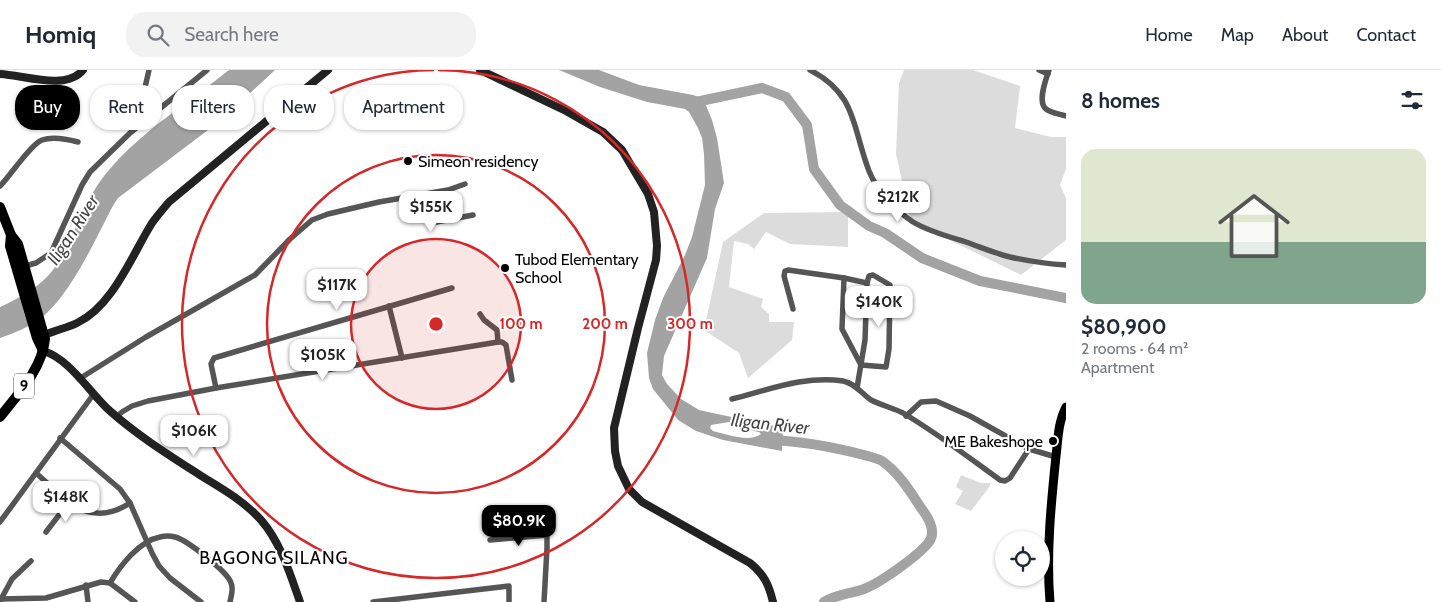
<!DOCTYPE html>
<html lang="en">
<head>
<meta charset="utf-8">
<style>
  :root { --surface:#fff; --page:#f2f2f3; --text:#1f2937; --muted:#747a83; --line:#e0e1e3; --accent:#000 }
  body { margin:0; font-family:Cabin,sans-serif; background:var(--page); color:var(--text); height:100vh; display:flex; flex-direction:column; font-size:19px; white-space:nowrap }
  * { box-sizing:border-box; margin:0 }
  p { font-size:16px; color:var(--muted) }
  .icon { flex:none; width:28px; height:28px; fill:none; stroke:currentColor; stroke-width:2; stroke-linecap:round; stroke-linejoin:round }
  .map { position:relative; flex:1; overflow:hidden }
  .side { display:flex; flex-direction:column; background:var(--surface); width:375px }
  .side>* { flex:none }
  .guide { position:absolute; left:15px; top:15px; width:475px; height:45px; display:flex; gap:10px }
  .tools { position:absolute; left:995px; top:461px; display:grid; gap:10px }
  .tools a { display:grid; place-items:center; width:55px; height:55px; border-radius:50%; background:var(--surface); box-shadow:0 1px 4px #0004; font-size:25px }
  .price { position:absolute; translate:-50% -42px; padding:0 11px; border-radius:10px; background:#fff; color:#222; font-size:16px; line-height:32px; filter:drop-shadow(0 1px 2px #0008) }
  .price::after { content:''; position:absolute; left:50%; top:30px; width:15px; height:11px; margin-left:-8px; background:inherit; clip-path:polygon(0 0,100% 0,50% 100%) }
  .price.on { background:var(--accent); color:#fff }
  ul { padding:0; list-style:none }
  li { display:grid; align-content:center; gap:10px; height:265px; padding:0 15px }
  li+li { border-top:1px solid var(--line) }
  li span { display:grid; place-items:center; height:155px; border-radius:15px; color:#555 }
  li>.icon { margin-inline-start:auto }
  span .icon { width:90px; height:90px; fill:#fffc; stroke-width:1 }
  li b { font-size:21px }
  h2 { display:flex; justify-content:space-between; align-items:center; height:60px; padding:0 15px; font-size:21px }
  .chip { padding:0 18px; border-radius:20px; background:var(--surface); box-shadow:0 1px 4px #0004; font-size:18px; line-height:45px }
  .chip.on { background:var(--accent); color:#fff }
  header { display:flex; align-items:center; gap:30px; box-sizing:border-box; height:70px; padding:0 25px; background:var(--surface); border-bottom:1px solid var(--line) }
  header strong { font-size:24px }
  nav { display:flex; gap:28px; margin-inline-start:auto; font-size:18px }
  .search { width:350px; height:45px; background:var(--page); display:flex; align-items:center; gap:12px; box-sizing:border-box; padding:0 18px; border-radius:20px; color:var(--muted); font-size:19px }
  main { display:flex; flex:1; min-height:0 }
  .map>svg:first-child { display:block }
  .green { fill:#dcdcdc }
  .water { fill:#a3a3a3; fill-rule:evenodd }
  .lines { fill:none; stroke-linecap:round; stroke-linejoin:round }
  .river { stroke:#a3a3a3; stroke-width:10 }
  .street { stroke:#555; stroke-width:5.5 }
  .secondary { stroke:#222; stroke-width:8 }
  .primary { stroke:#000; stroke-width:9 }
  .highway { stroke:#000; stroke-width:10 }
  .ring { fill:none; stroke:#d62828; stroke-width:2.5 }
  .poi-dot { fill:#000; stroke:#fff; stroke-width:2 }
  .labels { text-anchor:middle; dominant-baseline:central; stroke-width:4; stroke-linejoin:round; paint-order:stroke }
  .shield { fill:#fff; stroke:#4c4c4c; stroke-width:1 }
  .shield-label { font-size:15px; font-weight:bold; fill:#000 }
  .poi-label { font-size:16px; fill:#000; stroke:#fff; text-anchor:start }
  .water-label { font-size:18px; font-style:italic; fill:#444; stroke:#fff }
  .neighbourhood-label { font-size:18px; letter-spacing:1px; fill:#000; stroke:#fff }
  .centre { fill:#d62828; stroke:#fff; stroke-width:2.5 }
  .ring-label { font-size:15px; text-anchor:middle; font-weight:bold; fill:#d62828; stroke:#fff; stroke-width:4; stroke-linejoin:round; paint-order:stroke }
</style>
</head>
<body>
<header>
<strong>Homiq</strong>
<div class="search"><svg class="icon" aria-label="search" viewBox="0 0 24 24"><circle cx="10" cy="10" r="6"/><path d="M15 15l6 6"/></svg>Search here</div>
<nav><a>Home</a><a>Map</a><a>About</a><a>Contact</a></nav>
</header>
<main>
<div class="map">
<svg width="1066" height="532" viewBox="0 0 1066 532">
  <rect width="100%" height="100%" fill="#fff"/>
  <g class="green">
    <path d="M 904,0 L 973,0 L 1020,16 L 1015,58 L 1051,67 L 1066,67 L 1066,99 L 1060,115 L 1066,128 L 1066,170 L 1021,205 L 911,151 L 896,84 L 899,13 Z"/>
    <path d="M 848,142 L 848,177 L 790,174 L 766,162 L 754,179 L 748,174 L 734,171 L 729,217 L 763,229 L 761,237 L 769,244 L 769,252 L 794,252 L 792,270 L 748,308 L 739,283 L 704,260 L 723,172 L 764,143 Z"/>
    <path d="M 961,405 L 981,413 L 990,413 L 990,416 L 971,441 L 955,434 L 963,421 L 956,417 Z"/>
  </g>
  <g class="water">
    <path d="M 229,0 L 275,0 L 220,51 L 118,128 C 111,138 107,148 101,159 C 88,185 65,230 41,248 C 29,257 15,263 0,268 L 0,237 C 18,229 41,216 53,200 C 75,169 83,129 109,100 C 141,62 190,31 229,0 Z"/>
    <path d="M 559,0 L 599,0 L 639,15 L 693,25 L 699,27 L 705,33 L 712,50 L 717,68 L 724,113 L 715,139 L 707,188 L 664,286 L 662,305 L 667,314 L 681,329 L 699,340 L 783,358 L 782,381 L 723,370 L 696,361 L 678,350 L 653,319 L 649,308 L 647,283 L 655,250 L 663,228 L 685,185 L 692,167 L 705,115 L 704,84 L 702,68 L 698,58 L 689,42 L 685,39 L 647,32 L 600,17 ZM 729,352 C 740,353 748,361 759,362 L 761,364 C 749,373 726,364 713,361 L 710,358 L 711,355 Z"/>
  </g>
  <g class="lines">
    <g class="river">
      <path d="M 691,33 L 762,18 L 786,27 L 807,55 L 814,99 L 840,135 L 869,156 L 885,163 L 922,188 L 980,211 L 1066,228"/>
      <path d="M 770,370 C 802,371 833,377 864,385 C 870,387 877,388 882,391 C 899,403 910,421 921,438 C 928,447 937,461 929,472 C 918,486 880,513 864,519 C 850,524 837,524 824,532"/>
    </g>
    <g class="street">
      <path d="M 810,0 C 857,24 852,57 869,101 C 877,121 895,140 913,152 C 928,161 946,166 963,171 C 978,176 994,183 1010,187 C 1028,191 1047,194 1066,195"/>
      <path d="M 1039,0 L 1048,4"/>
      <path d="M 1049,0 C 1046,9 1037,32 1046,39 C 1051,43 1060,44 1066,46"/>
      <path d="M 146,50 L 143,26 L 149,0"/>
      <path d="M 0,116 C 10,106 31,74 42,70 C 53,66 67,69 78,72"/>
      <path d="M 418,124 L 425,148 L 431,153 L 473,145"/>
      <path d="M 25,196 L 36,193 L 51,183 L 82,115 L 90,102 L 130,63 L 207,0"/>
      <path d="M 844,208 L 842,259 L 861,295 L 886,297 L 889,279 L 890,215 L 873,205 L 869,206 L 867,213"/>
      <path d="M 389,236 L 402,288"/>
      <path d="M 793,239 L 784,206 L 785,201 L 788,200 L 844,208 L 867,213 L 865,270 L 857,318"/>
      <path d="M 480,244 L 484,250 L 497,260 L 498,272"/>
      <path d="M 79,309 L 146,267 L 255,205 L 290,169 L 312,150 L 328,144 L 379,132 L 448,120 L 465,114"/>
      <path d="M 216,318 L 211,294 L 214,288 L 452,218"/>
      <path d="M 732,329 C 768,320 806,305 843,311 C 855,313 862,324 871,330 C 881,335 893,338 903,343 C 937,363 968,387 1000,410 L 1005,411 L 1010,408 L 1029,379"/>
      <path d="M 906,346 L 921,332 L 936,331 L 970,346 L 1029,379 L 1056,387"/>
      <path d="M 116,347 L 122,342 L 132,336 L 148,331 L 216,318 L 498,272 L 502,272 L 506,275 L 512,310"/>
      <path d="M 60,368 L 120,419 L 130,433 L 152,483 L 159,496 L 170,508 L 201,532"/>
      <path d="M 36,403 C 66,429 88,460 130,433"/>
      <path d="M 0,452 L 93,325"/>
      <path d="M 46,462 L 69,432"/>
      <path d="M 490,470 L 547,465"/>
      <path d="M 110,513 C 120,496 139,471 160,467 C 164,466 171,466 175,467 C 187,470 228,502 231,513 C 234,519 231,526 230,532"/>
      <path d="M 86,515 L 88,532"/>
      <path d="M 0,529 L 46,528 L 101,512 L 110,513 L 135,532"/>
      <path d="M 0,531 L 12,509 L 31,491"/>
      <path d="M 373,532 L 509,516 L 509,532"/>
      <path d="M 544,532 L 547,478 L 547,458"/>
    </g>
    <g class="secondary">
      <path d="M 480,0 L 566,41 L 603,62 L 622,80 L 648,124 L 654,142 L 657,176 L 656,190 L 638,258 L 614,358 L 615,381 L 618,396 L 629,419 L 642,432 L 750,493 C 764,504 769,515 773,532"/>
      <path d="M 0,4 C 24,5 66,21 83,0"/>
      <path d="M 45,265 C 55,260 67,258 77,253 C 113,236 132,185 152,153 C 157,146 163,139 169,132 L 328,0"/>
      <path d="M 43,281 C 69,288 90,323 110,341 C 138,366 172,387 203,407 C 223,419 245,432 261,450 C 281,473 290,504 300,532"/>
    </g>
    <path class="primary" d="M 1050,532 C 1046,484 1051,434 1056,386 C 1058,370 1058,352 1066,337"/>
    <g class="highway">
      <path d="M 0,137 L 11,165 L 18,174 L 45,269 C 42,299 18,324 0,347"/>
      <path d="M 11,165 L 10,176 L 37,268 L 43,281"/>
    </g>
  </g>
  <circle cx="436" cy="254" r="85" fill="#d62828" fill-opacity=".12"/>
  <g class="ring">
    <circle cx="436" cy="254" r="85"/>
    <circle cx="436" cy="254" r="169"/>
    <path d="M438 0A254 254 0 1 1 434 0"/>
  </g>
  <g class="poi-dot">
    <circle cx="408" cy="91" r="5"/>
    <circle cx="505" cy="198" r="5"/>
    <circle cx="1053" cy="371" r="5"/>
  </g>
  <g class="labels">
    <rect class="shield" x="14" y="303.5" width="20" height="25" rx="4"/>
    <g class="shield-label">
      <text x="24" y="316">9</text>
    </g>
    <g class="poi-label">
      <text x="418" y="91">Simeon residency</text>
      <text x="515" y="189">Tubod Elementary<tspan x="515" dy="18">School</tspan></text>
      <text x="1043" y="371" text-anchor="end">ME Bakeshope</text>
    </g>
    <g class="water-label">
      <text transform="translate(73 160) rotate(-57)">Iligan River</text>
      <text transform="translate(770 354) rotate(6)">Iligan River</text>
    </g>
    <g class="neighbourhood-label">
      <text x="274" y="488">BAGONG SILANG</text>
    </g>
  </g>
  <circle cx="436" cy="254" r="8" class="centre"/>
  <g class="ring-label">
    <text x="521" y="259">100 m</text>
    <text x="605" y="259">200 m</text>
    <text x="690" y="259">300 m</text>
  </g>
</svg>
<div class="tools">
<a><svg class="icon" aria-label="locate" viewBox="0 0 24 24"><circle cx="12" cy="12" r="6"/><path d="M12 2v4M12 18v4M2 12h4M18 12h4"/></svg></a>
</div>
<b class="price" style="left:898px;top:153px">$212K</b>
<b class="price" style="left:431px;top:163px">$155K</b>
<b class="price" style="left:337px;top:241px">$117K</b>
<b class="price" style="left:879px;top:258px">$140K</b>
<b class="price" style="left:323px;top:311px">$105K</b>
<b class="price" style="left:194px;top:387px">$106K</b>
<b class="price" style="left:66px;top:453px">$148K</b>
<b class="price on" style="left:519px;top:477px">$80.9K</b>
<div class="guide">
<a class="chip on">Buy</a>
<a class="chip">Rent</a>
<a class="chip">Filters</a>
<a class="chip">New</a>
<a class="chip">Apartment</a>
</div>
</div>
<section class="side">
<h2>8 homes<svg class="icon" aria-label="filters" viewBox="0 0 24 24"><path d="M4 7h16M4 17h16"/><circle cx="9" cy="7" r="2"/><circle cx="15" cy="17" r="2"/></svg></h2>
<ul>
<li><span style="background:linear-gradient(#dfe7d0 60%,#7fa58c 0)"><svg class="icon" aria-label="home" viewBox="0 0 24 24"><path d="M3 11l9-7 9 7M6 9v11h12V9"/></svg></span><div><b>$80,900</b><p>2 rooms · 64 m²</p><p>Apartment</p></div></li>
</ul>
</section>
</main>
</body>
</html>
